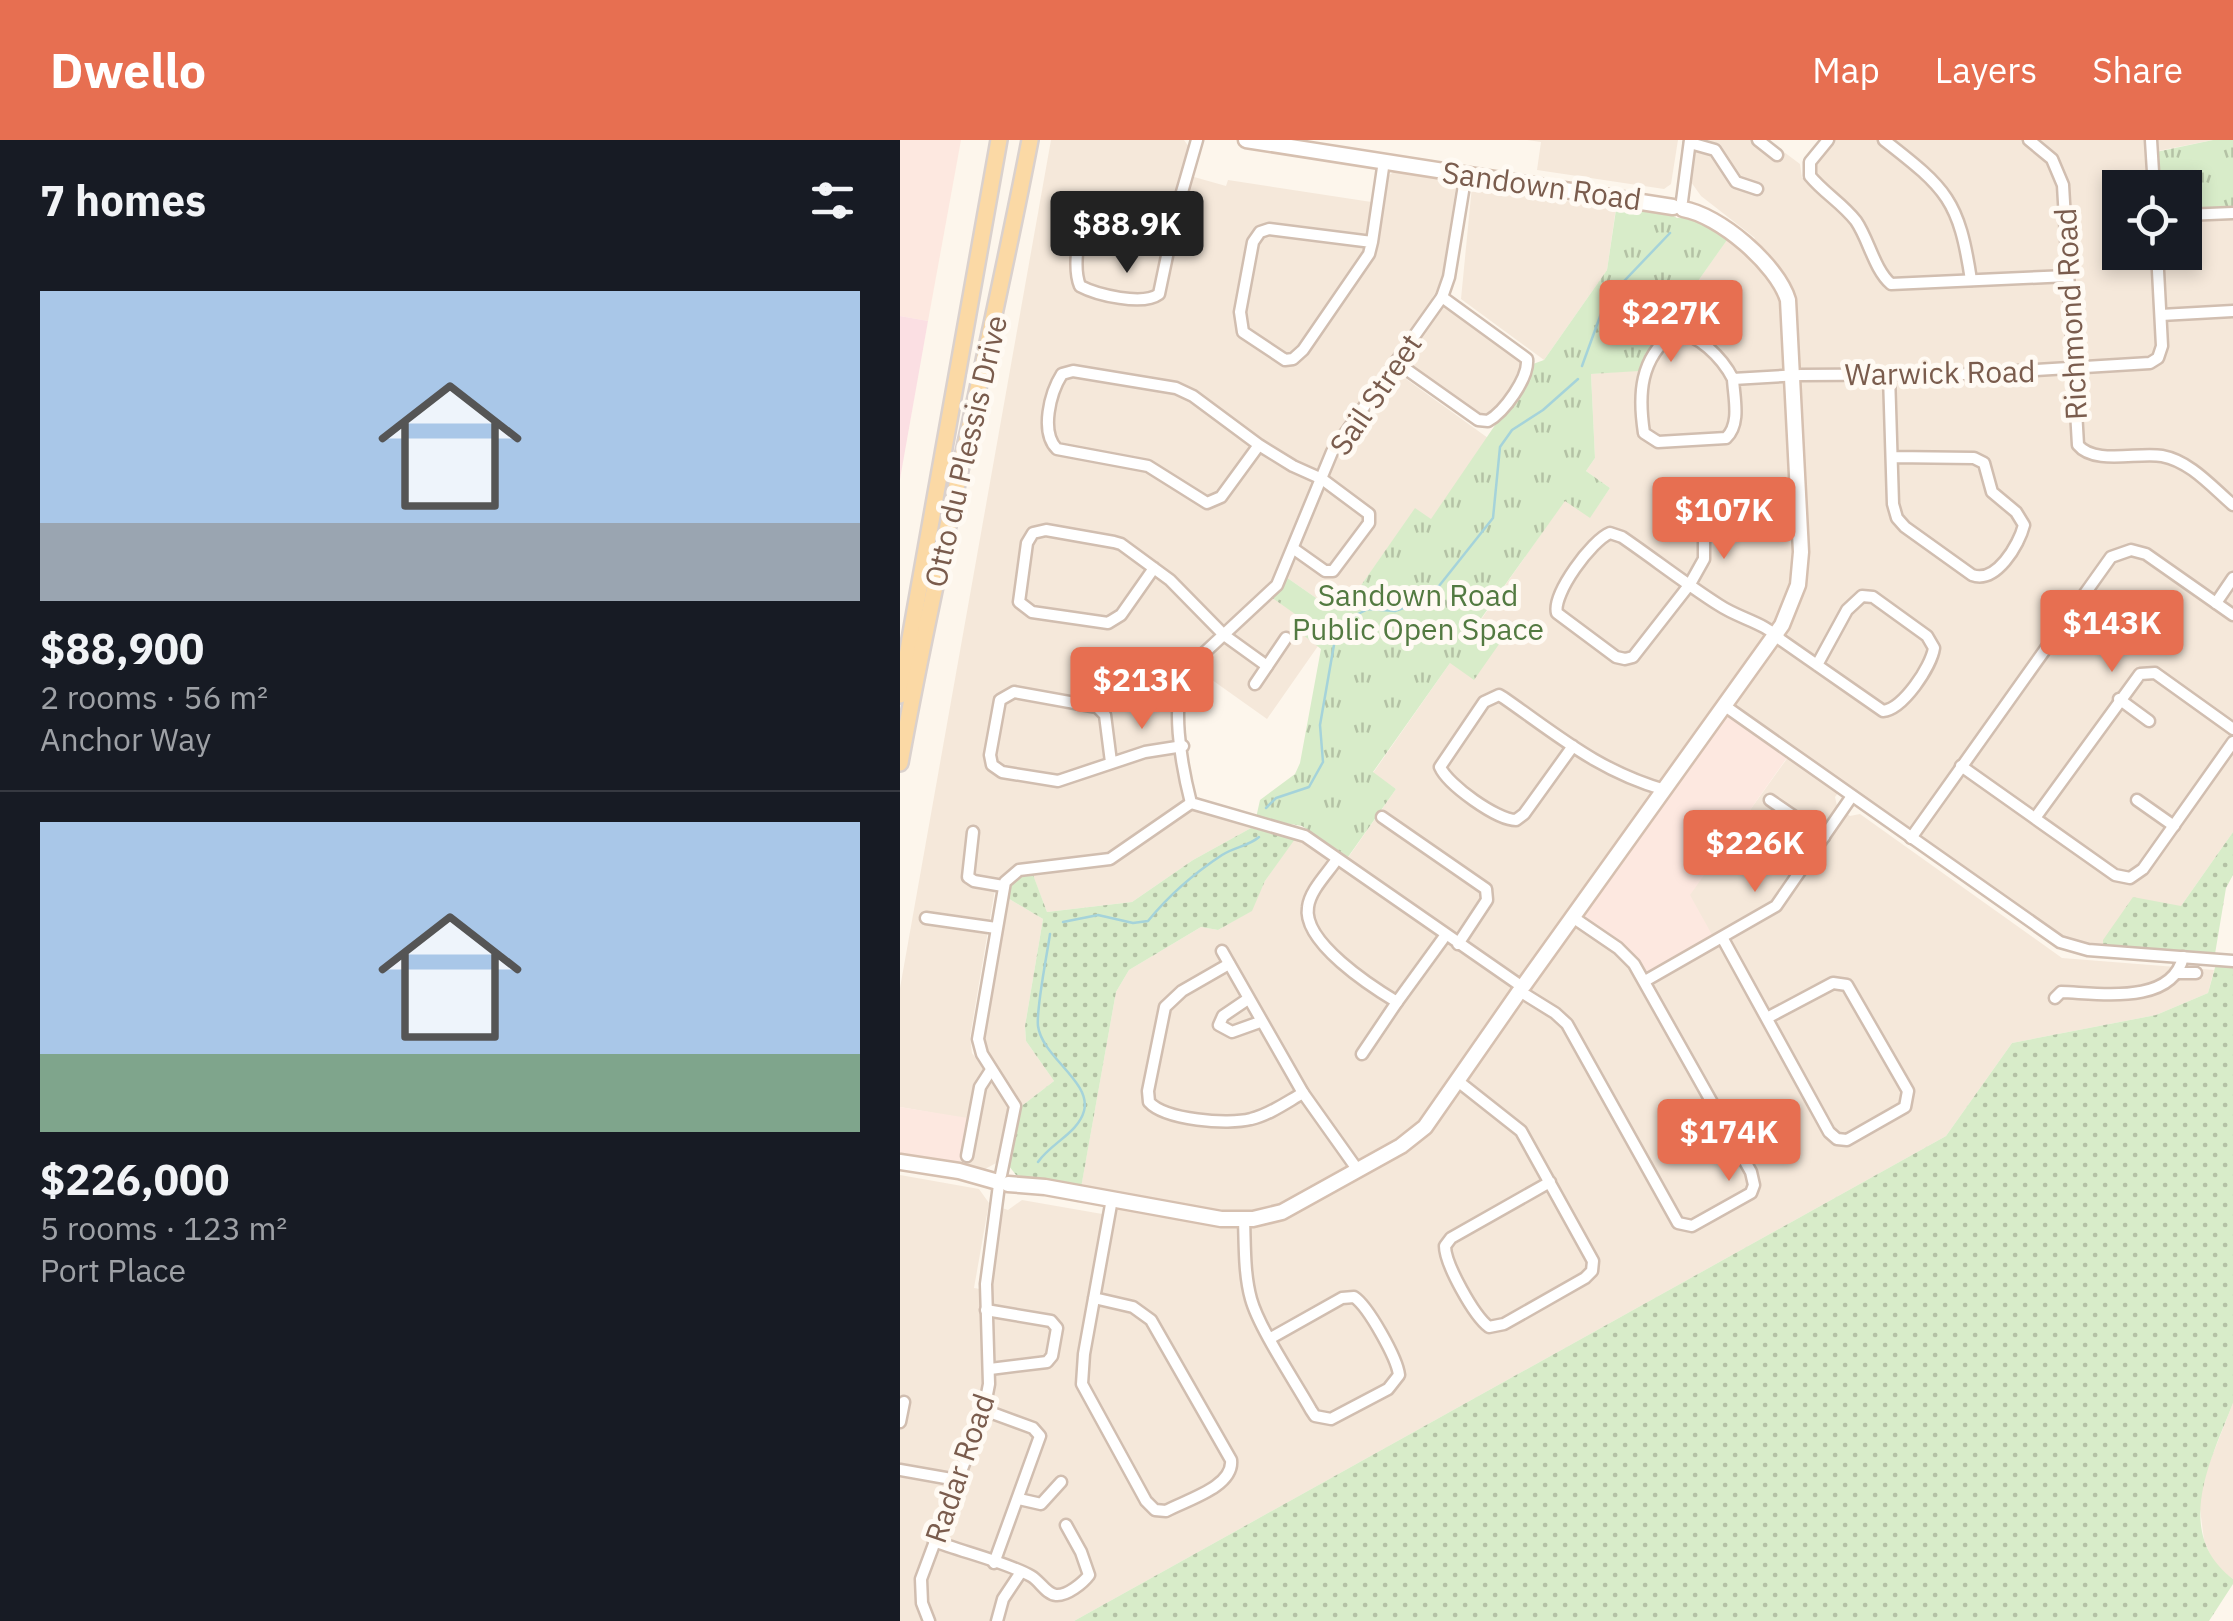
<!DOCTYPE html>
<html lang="en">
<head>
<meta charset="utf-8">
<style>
  :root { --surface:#171b24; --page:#20242c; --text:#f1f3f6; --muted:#9ea1a6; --line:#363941; --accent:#e76f51 }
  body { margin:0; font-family:"IBM Plex Sans",sans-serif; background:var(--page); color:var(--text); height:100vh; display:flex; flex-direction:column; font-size:38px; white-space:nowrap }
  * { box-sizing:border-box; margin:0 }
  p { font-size:32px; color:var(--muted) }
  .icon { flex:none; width:55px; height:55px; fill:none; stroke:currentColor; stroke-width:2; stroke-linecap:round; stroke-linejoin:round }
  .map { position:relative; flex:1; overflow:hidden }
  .drawer { display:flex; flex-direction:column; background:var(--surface); width:900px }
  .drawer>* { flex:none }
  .tools { position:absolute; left:1202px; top:30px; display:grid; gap:20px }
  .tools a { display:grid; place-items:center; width:100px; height:100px; border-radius:0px; background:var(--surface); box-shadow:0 5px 15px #0003; font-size:50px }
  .price { position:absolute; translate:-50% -85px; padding:0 22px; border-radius:10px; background:var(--accent); color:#fff; font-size:32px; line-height:65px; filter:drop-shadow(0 2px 5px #0008) }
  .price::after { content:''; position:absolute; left:50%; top:60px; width:30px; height:22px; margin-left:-15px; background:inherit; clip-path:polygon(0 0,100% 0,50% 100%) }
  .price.current { background:#222; color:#fff }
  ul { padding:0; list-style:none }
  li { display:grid; align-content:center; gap:20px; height:530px; padding:0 40px }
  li+li { border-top:2px solid var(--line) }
  li span { display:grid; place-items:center; height:310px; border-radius:0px; color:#555 }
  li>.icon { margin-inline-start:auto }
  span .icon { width:180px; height:180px; fill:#fffc; stroke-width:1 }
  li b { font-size:42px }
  h2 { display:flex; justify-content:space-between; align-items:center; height:120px; padding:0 40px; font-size:42px }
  header { display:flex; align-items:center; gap:60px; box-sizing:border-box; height:140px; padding:0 50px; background:var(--accent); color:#fff }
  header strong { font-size:48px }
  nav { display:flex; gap:55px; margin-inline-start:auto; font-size:35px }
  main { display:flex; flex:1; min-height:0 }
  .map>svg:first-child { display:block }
  .residential { fill:#f5e8da; fill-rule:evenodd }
  .commercial { fill:#fde8e0 }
  .medical { fill:#fbdfe3 }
  .grass { fill:url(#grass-dots) }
  .park { fill:url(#park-tufts) }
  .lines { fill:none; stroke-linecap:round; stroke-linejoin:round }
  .stream { stroke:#a5d3da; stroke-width:2.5 }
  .street-casing { stroke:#d1beb0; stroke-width:15 }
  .secondary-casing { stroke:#d6c0b0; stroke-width:19 }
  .primary-casing { stroke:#dad1cd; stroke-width:20 }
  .street { stroke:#fff; stroke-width:10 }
  .secondary { stroke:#fff; stroke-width:14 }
  .primary { stroke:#fbd9a5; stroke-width:15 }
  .labels { text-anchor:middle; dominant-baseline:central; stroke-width:10; stroke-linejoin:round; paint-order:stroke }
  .street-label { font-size:30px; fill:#7a5c4d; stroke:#fffaf3 }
  .park-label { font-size:30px; fill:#537a41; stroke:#fffaf3 }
</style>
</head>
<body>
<header>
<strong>Dwello</strong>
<nav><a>Map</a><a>Layers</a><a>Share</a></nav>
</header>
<main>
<section class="drawer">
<h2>7 homes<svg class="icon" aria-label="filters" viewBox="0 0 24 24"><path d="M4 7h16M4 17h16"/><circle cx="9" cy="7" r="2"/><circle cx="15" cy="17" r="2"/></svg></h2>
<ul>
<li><span style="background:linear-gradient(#a9c7e8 75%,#9aa5b1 0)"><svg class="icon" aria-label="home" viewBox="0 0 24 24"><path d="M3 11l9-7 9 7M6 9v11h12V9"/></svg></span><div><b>$88,900</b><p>2 rooms · 56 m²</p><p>Anchor Way</p></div></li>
<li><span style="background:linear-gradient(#a9c7e8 75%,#7fa58c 0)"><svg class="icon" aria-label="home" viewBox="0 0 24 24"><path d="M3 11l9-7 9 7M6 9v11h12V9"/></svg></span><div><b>$226,000</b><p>5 rooms · 123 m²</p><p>Port Place</p></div></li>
</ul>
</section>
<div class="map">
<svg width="1333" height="1481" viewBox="0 0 1333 1481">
  <defs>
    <pattern id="grass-dots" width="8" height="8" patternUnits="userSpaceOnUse" patternTransform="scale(2.5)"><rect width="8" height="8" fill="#d8ecc9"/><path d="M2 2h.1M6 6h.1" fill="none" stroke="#b4c2a5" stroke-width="1.8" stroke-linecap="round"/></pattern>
    <pattern id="park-tufts" width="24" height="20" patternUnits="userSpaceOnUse" patternTransform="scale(2.5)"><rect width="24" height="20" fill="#d8ecc9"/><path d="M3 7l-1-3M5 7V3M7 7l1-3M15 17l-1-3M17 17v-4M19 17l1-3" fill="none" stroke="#b4c2a5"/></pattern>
  </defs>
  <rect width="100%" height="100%" fill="#fdf6ec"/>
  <g class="residential">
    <path d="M 151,0 L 284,0 L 289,7 L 273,61 L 265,65 L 184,51 L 181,66 L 188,67 L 192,62 L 276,73 L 287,35 L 326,46 L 328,40 L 478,63 L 470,114 L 475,118 L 488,36 L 495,31 L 551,39 L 556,46 L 541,144 L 532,158 L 539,162 L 543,157 L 629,223 L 598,275 L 575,279 L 496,224 L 434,311 L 441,316 L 495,237 L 502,236 L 588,298 L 531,380 L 515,369 L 448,464 L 419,460 L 386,437 L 405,481 L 398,491 L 418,506 L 367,579 L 291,525 L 277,550 L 290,663 L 353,681 L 351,688 L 293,720 L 232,762 L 147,772 L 131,730 L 105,743 L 70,740 L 68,743 L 95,749 L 70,897 L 72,913 L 110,966 L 100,1021 L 85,1029 L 60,1023 L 68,979 L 0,967 L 0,848 Z"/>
    <path d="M 627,0 L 778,0 L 771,44 L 764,49 L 637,30 L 641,2 Z"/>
    <path d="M 797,0 L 868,0 L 900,24 L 902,38 L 908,36 L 927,0 L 1313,0 L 1253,12 L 1254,47 L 1220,48 L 1220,112 L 1285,112 L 1285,74 L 1333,72 L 1333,692 L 1281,766 L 1203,810 L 1168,805 L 941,649 L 935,657 L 937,666 L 950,676 L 960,674 L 1162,818 L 1314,830 L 1308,853 L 1256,875 L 1112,903 L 1046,996 L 174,1481 L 0,1481 L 0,1035 L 79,1049 L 89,1063 L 74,1148 L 86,1150 L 99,1067 L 108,1070 L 122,1060 L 208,1075 L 211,1058 L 180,1053 L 216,852 L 229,830 L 301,787 L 318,790 L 351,771 L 365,741 L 399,692 L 445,722 L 496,649 L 473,633 L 550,523 L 604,498 L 580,481 L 665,360 L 690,377 L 710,348 L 686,331 L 695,318 L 691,234 L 739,230 L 769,190 L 767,185 L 831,94 L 848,107 L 855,98 L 801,56 L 791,42 ZM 825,566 L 891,613 L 789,755 Z"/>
    <path d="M 572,46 L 617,53 L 618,49 L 652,54 L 652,59 L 716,68 L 707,130 L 644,220 L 561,159 Z"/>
    <path d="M 106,757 L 143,779 L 125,886 L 126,901 L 154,941 L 119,968 L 80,909 Z"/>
    <path d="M 1333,1263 L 1333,1439 L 1315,1426 L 1304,1400 L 1299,1361 L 1307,1329 Z"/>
  </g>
  <g class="commercial">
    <path d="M 0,0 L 61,0 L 28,181 L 0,176 Z"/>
    <path d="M 824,565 L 891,612 L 790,755 L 816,802 L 745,839 L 735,823 L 675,777 Z"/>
    <path d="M 0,967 L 68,978 L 60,1023 L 0,1013 Z"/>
  </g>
  <path class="medical" d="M 0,176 L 28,181 L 0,339 Z"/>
  <g class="grass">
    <path d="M 351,688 L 395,699 L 365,741 L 352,771 L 318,790 L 301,787 L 229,830 L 216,852 L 181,1048 L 116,1035 L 109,1026 L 119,968 L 154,941 L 126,901 L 125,886 L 143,779 L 106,757 C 109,740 115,735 132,732 L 147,772 L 232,762 L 293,720 Z"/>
    <path d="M 1333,692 L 1333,735 L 1326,748 L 1315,814 L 1203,806 L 1203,800 L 1233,757 L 1281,766 Z"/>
    <path d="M 1316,824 L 1333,826 L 1333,1263 C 1311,1320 1272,1393 1333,1439 L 1333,1444 L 1309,1481 L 174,1481 L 1046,996 L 1112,903 L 1256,875 L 1308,853 Z"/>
  </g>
  <g class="park">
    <path d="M 1313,0 L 1333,0 L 1333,67 L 1285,69 L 1285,48 L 1259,47 L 1256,12 Z"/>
    <path d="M 717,63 L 763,70 L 777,78 L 791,77 L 827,100 L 767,185 L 769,190 L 739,231 L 691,234 L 695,318 L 686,331 L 710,348 L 690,378 L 665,361 L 580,480 L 604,497 L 574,540 L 550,523 L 473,632 L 496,649 L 448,717 L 402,686 L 356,678 L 360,660 L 395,634 L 400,623 L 421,509 L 398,491 L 405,481 L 371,457 L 386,437 L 419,460 L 427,450 L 448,464 L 515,368 L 531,379 L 630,234 L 633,224 L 644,220 L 707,130 Z"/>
  </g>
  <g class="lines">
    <g class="stream">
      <path d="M 682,226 L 706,160 L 770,93"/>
      <path d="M 454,476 L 468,469 L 495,471 L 509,466 L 539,446 L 593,378 L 600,307 L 612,290 L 643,270 L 678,239"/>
      <path d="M 366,668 L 376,658 L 409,647 L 423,622 L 420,585 L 435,499 L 440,489"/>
      <path d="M 163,782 L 198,775 L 233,783 L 248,781 C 270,754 293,734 322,715 C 334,707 349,706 359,697"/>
      <path d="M 138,1022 C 151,1003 178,993 184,971 C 192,942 142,917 138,886 C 136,869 147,815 150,794"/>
    </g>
    <defs>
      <g id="street">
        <path d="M 858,0 L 877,15"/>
        <path d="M 928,0 L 910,22 L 910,36 C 924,53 942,63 956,81 C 969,100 974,129 991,144 L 1168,136"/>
        <path d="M 984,0 C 1047,49 1059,60 1071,140"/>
        <path d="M 1129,0 L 1152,19 L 1163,45 L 1178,305 C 1194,325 1238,312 1262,316 C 1290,321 1312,347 1333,365"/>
        <path d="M 1251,0 L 1254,48"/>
        <path d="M 790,3 L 815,10 L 836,42 L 857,49"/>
        <path d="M 566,33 L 549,137 L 542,157 L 432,312 L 377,445 L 289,527 C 268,557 282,628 291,663 L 405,696 L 621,846"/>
        <path d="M 782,61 L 790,0"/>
        <path d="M 276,73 L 204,61 L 193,63 C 179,79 172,126 180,146 C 197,155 243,166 259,154 L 276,73 L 297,0"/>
        <path d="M 1285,75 L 1333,73"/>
        <path d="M 472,102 L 369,89 L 360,92 L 353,102 L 340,172 L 343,192 L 385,220 L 393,219 L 403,210 L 469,114 L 472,102 L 484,21"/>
        <path d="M 1261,175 L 1333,171"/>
        <path d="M 496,222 L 578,280 L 588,281 C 604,272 629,238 627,219 L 542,157"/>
        <path d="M 989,235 L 993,364 L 997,378 L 1005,387 L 1072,435 C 1096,444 1119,405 1124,385 L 1116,372 L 1092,352 L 1084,323 L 1074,318 L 992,317"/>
        <path d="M 833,239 C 823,219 797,191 773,193 C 740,219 738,254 744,293 L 758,302 L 826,298 C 841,284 834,258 833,239 L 901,235 L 1070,234 L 1250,223 L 1258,218 L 1262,206 L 1257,112"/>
        <path d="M 359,305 L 321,357 L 307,363 L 248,326 L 157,309 C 140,292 150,253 162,234 L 173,231 L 276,248 L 293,256 L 359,305 L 393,326 L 422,339 L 469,374 L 469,383 L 433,431 L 425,431 L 394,409"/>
        <path d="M 804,387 L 804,419 L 790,444 L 733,517 L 725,519 L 716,517 L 657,473 C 652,454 692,400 710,393 L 722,397 C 754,419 786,444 819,465 C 840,479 864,482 881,500 L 983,571 C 1003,569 1031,527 1034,508 L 1027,496 L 973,457 L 962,456 L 947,470 L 917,525"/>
        <path d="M 254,428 L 221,475 L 208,483 L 132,472 L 119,462 L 127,403 L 133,393 L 146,390 L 214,402 L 221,404 L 270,440 L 324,495 L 367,526"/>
        <path d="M 1316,463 L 1333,438"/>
        <path d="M 355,544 L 386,498"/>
        <path d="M 1219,559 L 1249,581"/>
        <path d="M 825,566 L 1160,802 L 1188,810 L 1333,821"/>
        <path d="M 673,606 L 624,674 L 616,680 C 597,680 548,645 540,627 L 584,562 L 599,555 L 604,558 C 660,597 699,631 765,650"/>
        <path d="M 211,622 L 205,575 L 197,567 L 114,552 L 100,560 L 90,615 L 92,625 L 102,632 L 158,641 L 245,612 L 283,606"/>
        <path d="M 1061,626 L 1215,735 L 1230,738 L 1243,729 L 1333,602"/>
        <path d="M 870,660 L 924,697"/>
        <path d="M 1237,660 L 1274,686"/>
        <path d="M 482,677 L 586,749 L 587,760 L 558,804"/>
        <path d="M 1135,678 L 1240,534 L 1255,533 L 1333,589"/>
        <path d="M 73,692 L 68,737 L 74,741 L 103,746"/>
        <path d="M 1011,698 L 1211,417 L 1231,410 L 1246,414 L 1333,475"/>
        <path d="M 437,719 C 428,733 410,750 408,767 C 402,802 472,847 497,862 L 545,796"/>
        <path d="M 26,778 L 96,788"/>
        <path d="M 823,799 L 929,992 L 937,999 L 947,1000 L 1005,967 L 1008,951 L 947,845 L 933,843 L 867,878"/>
        <path d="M 322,811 L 403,953 L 457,1029"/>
        <path d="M 329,824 L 282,851 L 265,867 L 248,951 L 249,962 C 265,980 328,985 351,979 C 369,975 387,962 403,953"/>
        <path d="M 1278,833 L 1296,833"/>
        <path d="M 745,841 L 876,766 L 952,656"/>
        <path d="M 626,855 L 655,873 L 667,884 L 778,1083 L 792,1086 L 851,1053 L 854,1045 L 851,1032 L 734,824 L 718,808 L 674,778"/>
        <path d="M 1155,858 L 1161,852 C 1198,853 1272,866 1283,817"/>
        <path d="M 348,859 L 323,876 L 319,885 L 332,892 L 360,882"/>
        <path d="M 462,914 L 497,862"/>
        <path d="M 559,942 L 621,991 L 693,1121 L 692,1131 L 685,1138 L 604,1184 L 589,1187 C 574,1176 545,1124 545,1106 L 551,1098 L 650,1042"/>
        <path d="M 67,1016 L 80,947 L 91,930"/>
        <path d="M 101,1035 L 115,966 L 82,914 L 78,899 L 105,742 L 119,730 L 210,719 L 291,663"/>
        <path d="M 344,1080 C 345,1105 344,1134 351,1159 C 359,1188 394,1240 411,1270 L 415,1276 L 431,1279 L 488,1249 L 499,1235 C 497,1218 468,1166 454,1157 L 442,1158 L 371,1198"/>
        <path d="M 194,1158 L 233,1167 L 251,1180 L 331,1320 C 334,1347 286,1360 266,1371 L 255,1370 L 246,1361 L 182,1244 L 184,1214 L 212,1059"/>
        <path d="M 86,1170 L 151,1181 L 157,1188 L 152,1216 L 147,1222 L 90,1229"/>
        <path d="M 84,1270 L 133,1288 L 140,1296 L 94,1423"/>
        <path d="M 0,1282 L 4,1262"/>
        <path d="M 0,1330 L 57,1340"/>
        <path d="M 119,1359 L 141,1364 L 161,1342"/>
        <path d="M 34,1401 C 63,1412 106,1422 131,1436 C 140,1441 146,1454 156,1455 C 167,1456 183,1443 189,1435 L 181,1412 L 166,1385"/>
        <path d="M 29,1481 L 22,1463 L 21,1439 L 84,1270 L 89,1244 L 86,1144 L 99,1045"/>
        <path d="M 97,1481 L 103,1459 L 121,1432"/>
      </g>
      <g id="secondary">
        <path d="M 346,0 L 773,67"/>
        <path d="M 624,845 L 882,485 L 898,445 L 901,412 L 888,160 C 877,124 819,75 783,69"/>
        <path d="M 0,1022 L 59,1031 L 98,1042"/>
        <path d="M 108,1044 L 145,1047 L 321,1079 L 353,1079 L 382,1072 L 501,1006 L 525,987 L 619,852"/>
      </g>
      <g id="primary">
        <path d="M 0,555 L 99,0"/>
        <path d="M 0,623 C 38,414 90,208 130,0"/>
      </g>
    </defs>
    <use href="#street" class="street-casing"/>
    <use href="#secondary" class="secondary-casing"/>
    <use href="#primary" class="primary-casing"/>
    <use href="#street" class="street"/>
    <use href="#secondary" class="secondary"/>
    <use href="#primary" class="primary"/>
  </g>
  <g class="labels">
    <g class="street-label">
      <text transform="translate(642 45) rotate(8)">Sandown Road</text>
      <text transform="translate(1170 174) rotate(-93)">Richmond Road</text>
      <text transform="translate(1040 232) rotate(-1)">Warwick Road</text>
      <text transform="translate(475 254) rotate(-56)">Sail Street</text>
      <text transform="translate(65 311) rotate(-77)">Otto du Plessis Drive</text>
      <text transform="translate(59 1328) rotate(-71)">Radar Road</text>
    </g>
    <g class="park-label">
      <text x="518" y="454">Sandown Road<tspan x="518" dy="34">Public Open Space</tspan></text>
    </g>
  </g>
</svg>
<div class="tools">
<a><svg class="icon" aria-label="locate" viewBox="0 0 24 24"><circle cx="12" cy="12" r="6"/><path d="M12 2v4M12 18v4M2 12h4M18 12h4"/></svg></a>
</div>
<b class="price current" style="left:227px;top:136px">$88.9K</b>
<b class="price" style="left:771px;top:225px">$227K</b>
<b class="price" style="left:824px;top:422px">$107K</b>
<b class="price" style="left:1212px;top:535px">$143K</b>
<b class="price" style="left:242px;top:592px">$213K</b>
<b class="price" style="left:855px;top:755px">$226K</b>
<b class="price" style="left:829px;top:1044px">$174K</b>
</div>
</main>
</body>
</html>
